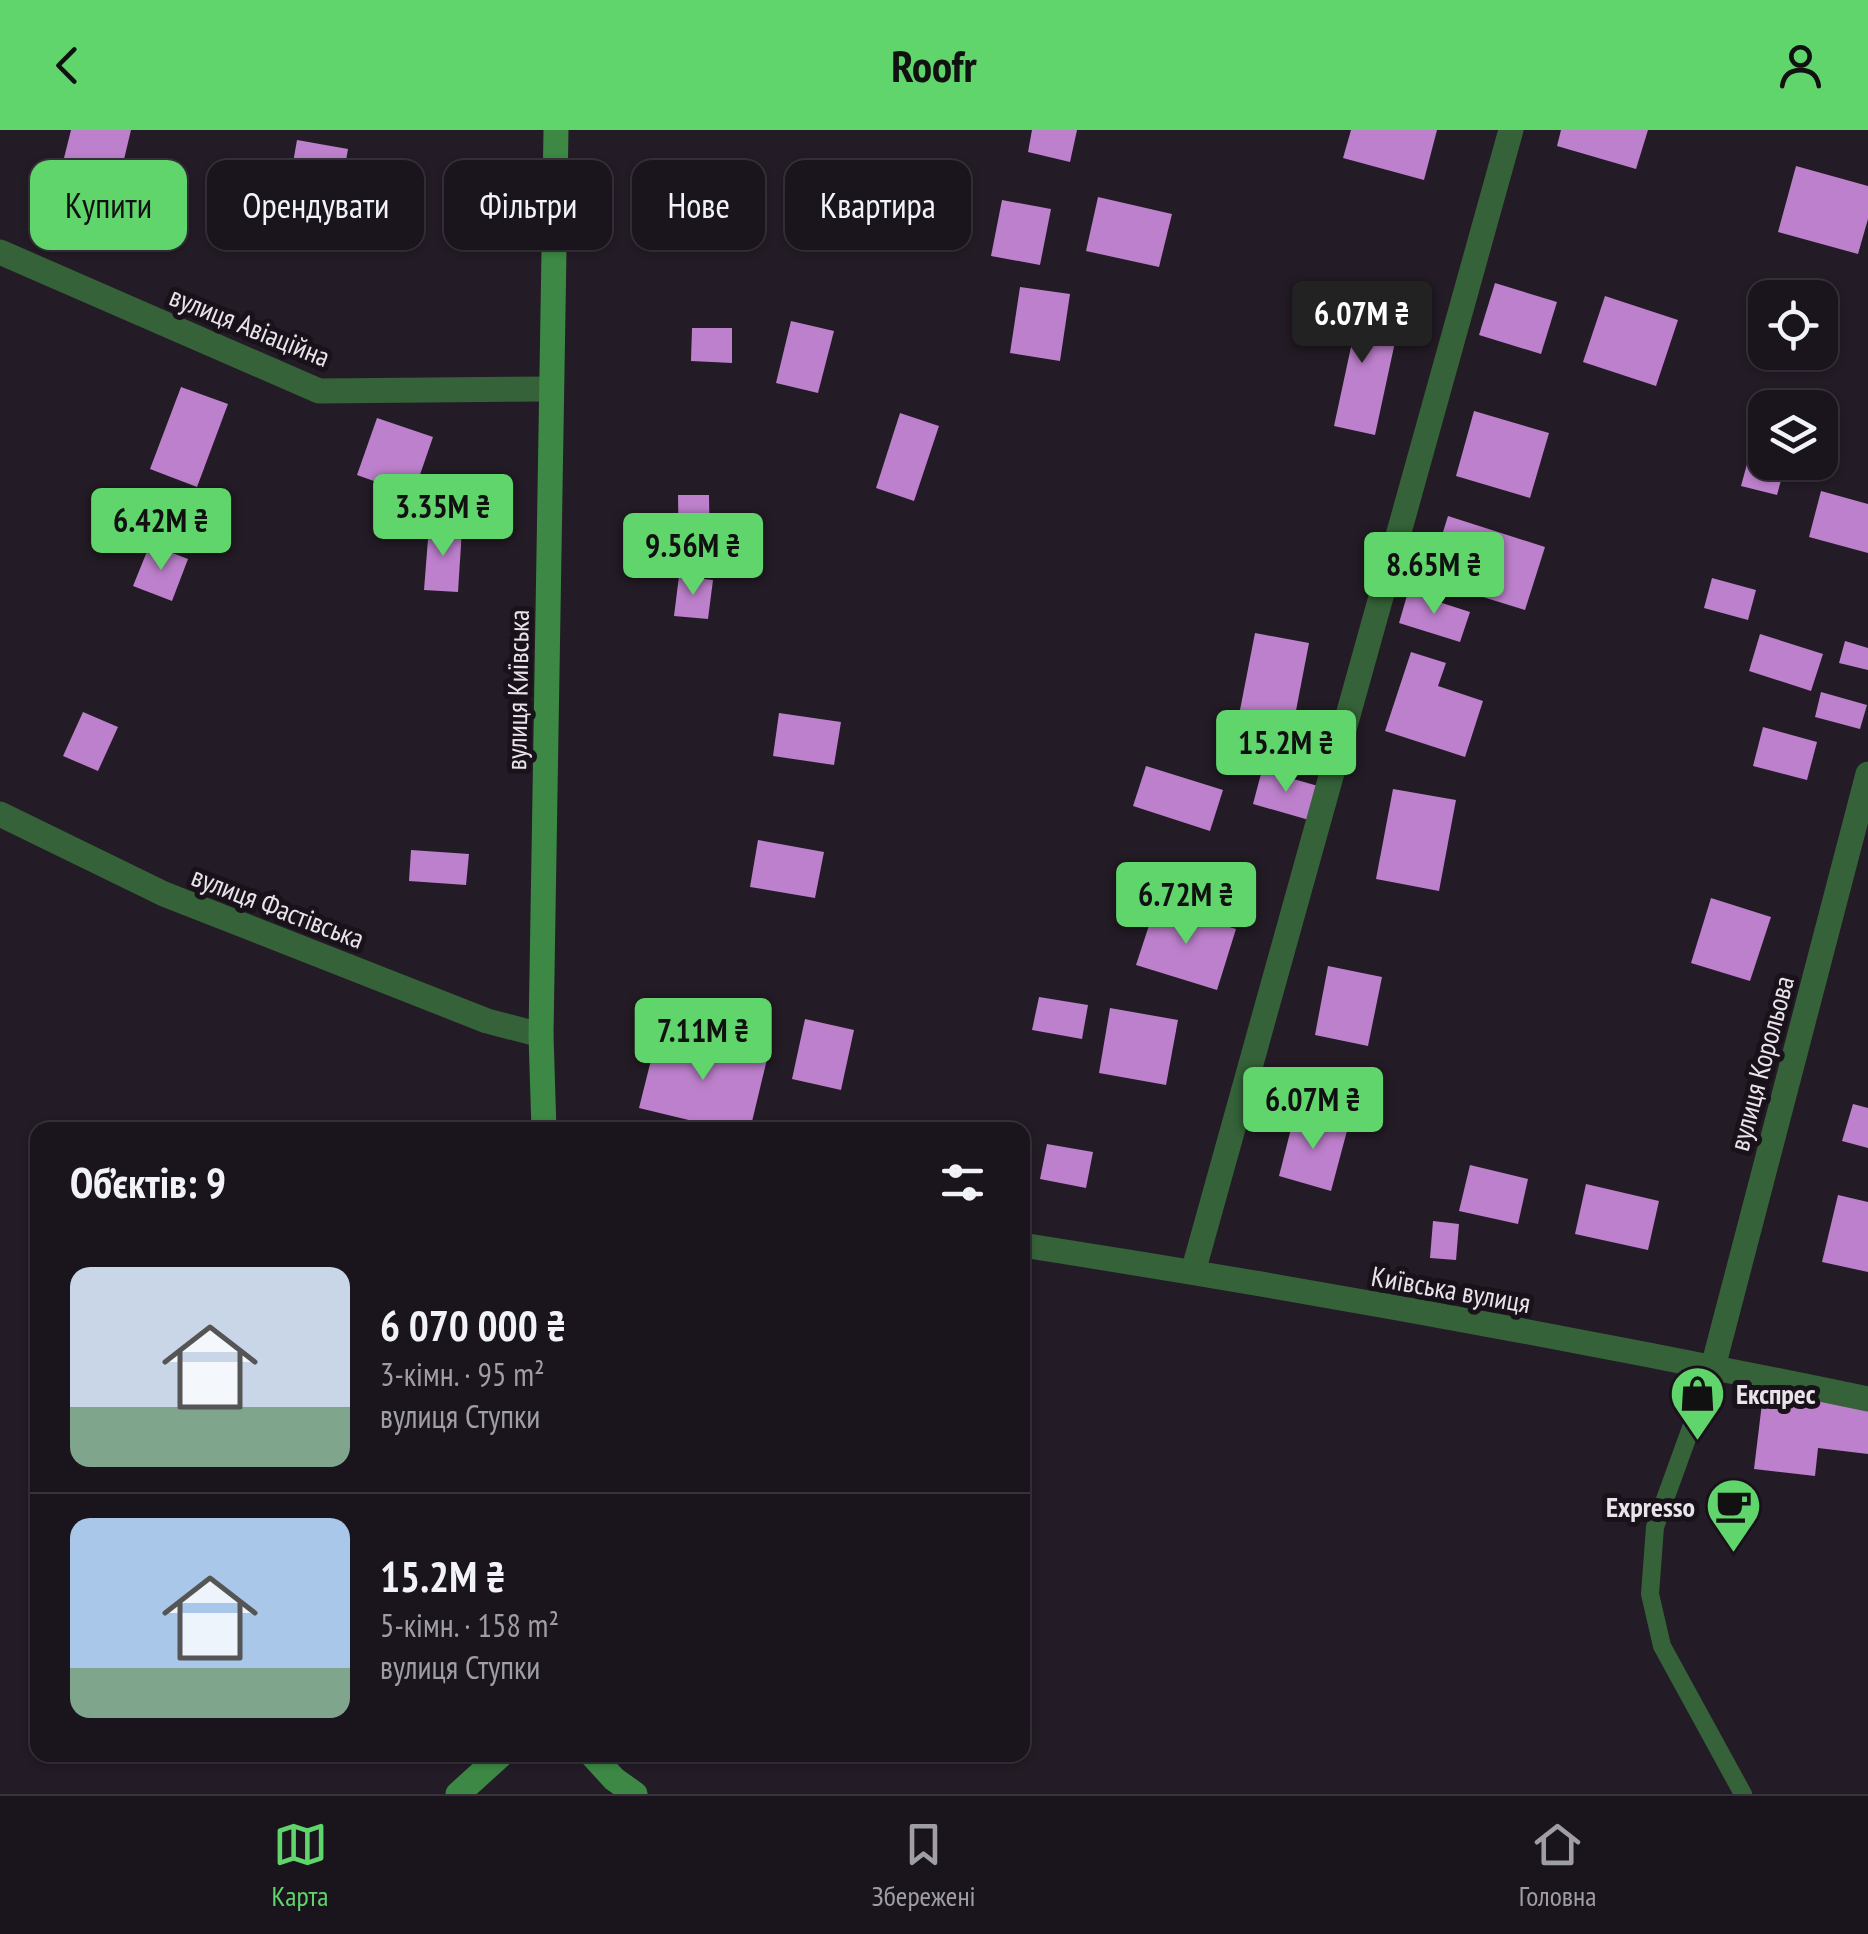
<!DOCTYPE html>
<html lang="uk">
<head>
<meta charset="utf-8">
<style>
  :root { --surface:#1a141c; --page:#272129; --text:#f1f3f6; --muted:#9f9ea3; --line:#38333b; --accent:#5fd56b }
  body { margin:0; font-family:"PT Sans Narrow",sans-serif; background:var(--page); color:var(--text); height:100vh; display:flex; flex-direction:column; font-size:38px; white-space:nowrap }
  * { box-sizing:border-box; margin:0 }
  p { font-size:32px; color:var(--muted) }
  .icon { flex:none; width:55px; height:55px; fill:none; stroke:currentColor; stroke-width:2; stroke-linecap:round; stroke-linejoin:round }
  .map { position:relative; flex:1; overflow:hidden }
  .details { position:absolute; left:30px; top:992px; width:1000px; height:640px; display:flex; flex-direction:column; background:var(--surface); border-radius:20px; box-shadow:0 2px 8px #0004,0 0 0 2px var(--line) }
  .details>* { flex:none }
  .top-card { position:absolute; left:30px; top:30px; width:1000px; height:90px; display:flex; gap:20px }
  .buttons { position:absolute; left:1748px; top:150px; display:grid; gap:20px }
  .buttons a { display:grid; place-items:center; width:90px; height:90px; border-radius:20px; background:var(--surface); box-shadow:0 2px 8px #0004,0 0 0 2px var(--line); font-size:50px }
  .price { position:absolute; translate:-50% -85px; padding:0 22px; border-radius:10px; background:var(--accent); color:#111; font-size:32px; line-height:65px; filter:drop-shadow(0 2px 5px #0008) }
  .price::after { content:''; position:absolute; left:50%; top:60px; width:30px; height:22px; margin-left:-15px; background:inherit; clip-path:polygon(0 0,100% 0,50% 100%) }
  .price.on { background:#222; color:#fff }
  ul { padding:0; list-style:none }
  li { display:flex; align-items:center; gap:30px; height:250px; padding:0 40px }
  li+li { border-top:2px solid var(--line) }
  li span { display:grid; place-items:center; flex:none; width:280px; height:200px; border-radius:20px; color:#555 }
  li>.icon { margin-inline-start:auto }
  span .icon { width:120px; height:120px; fill:#fffc; stroke-width:1 }
  li b { font-size:42px }
  h2 { display:flex; justify-content:space-between; align-items:center; height:120px; padding:0 40px; font-size:42px }
  .chip { padding:0 35px; border-radius:20px; background:var(--surface); box-shadow:0 2px 8px #0004,0 0 0 2px var(--line); font-size:35px; line-height:90px }
  .chip.on { background:var(--accent); color:#111 }
  header { display:flex; justify-content:space-between; align-items:center; height:130px; padding:0 40px; background:var(--accent); color:#111; font-size:45px; font-weight:800 }
  .dock { display:flex; justify-content:space-around; align-items:center; height:140px; border-top:2px solid var(--line); background:var(--surface); font-size:28px; color:var(--muted) }
  .dock a { display:grid; justify-items:center; gap:5px }
  .dock .on { color:var(--accent) }
  .map>svg:first-child { display:block }
  .building { fill:#bd80cc }
  .lines { fill:none; stroke-linecap:round; stroke-linejoin:round }
  .lane { stroke:#356238; stroke-width:18 }
  .street { stroke:#356238; stroke-width:25 }
  .secondary { stroke:#3c8844; stroke-width:25 }
  .labels { text-anchor:middle; dominant-baseline:central; stroke-width:10; stroke-linejoin:round; paint-order:stroke }
  .street-label { font-size:28px; fill:#e9e4ea; stroke:#19121b }
  .poi-label { font-size:28px; font-weight:bold; fill:#e9e4ea; stroke:#19121b; text-anchor:start }
</style>
</head>
<body>
<header><svg class="icon" aria-label="back" viewBox="0 0 24 24"><path d="M15 5l-7 7 7 7"/></svg>Roofr<svg class="icon" aria-label="person" viewBox="0 0 24 24"><circle cx="12" cy="8" r="4"/><path d="M4 21q1-7 8-7t8 7"/></svg></header>
<div class="map">
<svg width="1868" height="1664" viewBox="0 0 1868 1664">
  <rect width="100%" height="100%" fill="#231b25"/>
  <g class="building">
    <path d="M 71,0 L 131,0 L 121,42 L 64,28 Z"/>
    <path d="M 1032,0 L 1077,0 L 1070,32 L 1028,22 Z"/>
    <path d="M 1351,0 L 1437,0 L 1424,50 L 1343,28 Z"/>
    <path d="M 1561,0 L 1648,0 L 1636,39 L 1557,16 Z"/>
    <path d="M 297,10 L 348,19 L 337,82 L 286,73 Z"/>
    <path d="M 812,35 L 850,45 L 836,101 L 797,90 Z"/>
    <path d="M 1796,36 L 1868,56 L 1868,89 L 1858,124 L 1778,102 Z"/>
    <path d="M 1098,67 L 1172,84 L 1159,137 L 1086,121 Z"/>
    <path d="M 1002,70 L 1051,79 L 1040,135 L 991,126 Z"/>
    <path d="M 1495,153 L 1557,172 L 1541,224 L 1479,205 Z"/>
    <path d="M 1020,157 L 1070,164 L 1060,231 L 1010,223 Z"/>
    <path d="M 1605,166 L 1678,190 L 1656,256 L 1583,232 Z"/>
    <path d="M 1328,172 L 1386,183 L 1381,209 L 1395,212 L 1375,305 L 1334,296 L 1354,203 L 1324,198 Z"/>
    <path d="M 791,191 L 834,201 L 818,263 L 776,253 Z"/>
    <path d="M 692,198 L 732,198 L 732,233 L 691,231 Z"/>
    <path d="M 181,257 L 228,274 L 197,357 L 150,339 Z"/>
    <path d="M 1474,281 L 1549,303 L 1530,368 L 1456,346 Z"/>
    <path d="M 900,283 L 939,296 L 914,371 L 876,358 Z"/>
    <path d="M 377,288 L 433,307 L 413,365 L 357,345 Z"/>
    <path d="M 1750,323 L 1765,327 L 1765,332 L 1786,332 L 1777,365 L 1741,356 Z"/>
    <path d="M 1821,361 L 1868,374 L 1868,423 L 1809,407 Z"/>
    <path d="M 678,365 L 709,365 L 710,426 L 679,426 Z"/>
    <path d="M 1448,386 L 1545,417 L 1525,480 L 1428,450 Z"/>
    <path d="M 429,396 L 462,399 L 458,462 L 424,460 Z"/>
    <path d="M 150,414 L 188,429 L 172,471 L 133,456 Z"/>
    <path d="M 679,446 L 713,450 L 708,489 L 674,486 Z"/>
    <path d="M 1712,448 L 1756,460 L 1748,490 L 1704,478 Z"/>
    <path d="M 1408,462 L 1470,482 L 1460,512 L 1399,493 Z"/>
    <path d="M 1255,503 L 1309,513 L 1294,591 L 1240,580 Z"/>
    <path d="M 1760,504 L 1823,524 L 1811,561 L 1749,541 Z"/>
    <path d="M 1845,511 L 1868,518 L 1868,540 L 1839,533 Z"/>
    <path d="M 1411,522 L 1446,533 L 1438,556 L 1483,571 L 1465,627 L 1385,601 Z"/>
    <path d="M 1821,562 L 1867,575 L 1860,599 L 1815,587 Z"/>
    <path d="M 83,582 L 118,597 L 98,641 L 63,626 Z"/>
    <path d="M 779,583 L 841,592 L 834,635 L 773,626 Z"/>
    <path d="M 1763,597 L 1817,612 L 1807,650 L 1753,636 Z"/>
    <path d="M 1146,636 L 1223,660 L 1210,701 L 1133,676 Z"/>
    <path d="M 1262,640 L 1318,656 L 1309,690 L 1253,674 Z"/>
    <path d="M 1393,659 L 1456,670 L 1439,761 L 1376,749 Z"/>
    <path d="M 758,710 L 824,722 L 815,768 L 750,757 Z"/>
    <path d="M 411,720 L 469,724 L 466,755 L 409,751 Z"/>
    <path d="M 1711,768 L 1771,787 L 1750,851 L 1691,833 Z"/>
    <path d="M 1156,774 L 1236,799 L 1217,860 L 1136,835 Z"/>
    <path d="M 1328,836 L 1382,847 L 1368,916 L 1315,905 Z"/>
    <path d="M 1039,867 L 1088,875 L 1082,909 L 1032,900 Z"/>
    <path d="M 1110,878 L 1178,890 L 1166,955 L 1099,943 Z"/>
    <path d="M 805,889 L 854,900 L 841,960 L 792,949 Z"/>
    <path d="M 658,902 L 767,929 L 750,1000 L 730,1000 L 639,978 Z"/>
    <path d="M 1853,974 L 1868,978 L 1868,1018 L 1842,1011 Z"/>
    <path d="M 1295,983 L 1348,997 L 1331,1061 L 1279,1046 Z"/>
    <path d="M 1047,1014 L 1093,1022 L 1086,1058 L 1040,1049 Z"/>
    <path d="M 1470,1035 L 1528,1049 L 1518,1094 L 1459,1081 Z"/>
    <path d="M 1586,1054 L 1659,1071 L 1648,1120 L 1575,1104 Z"/>
    <path d="M 1838,1065 L 1868,1072 L 1868,1142 L 1822,1132 Z"/>
    <path d="M 1433,1091 L 1459,1094 L 1456,1130 L 1430,1128 Z"/>
    <path d="M 1763,1265 L 1868,1277 L 1868,1324 L 1818,1318 L 1815,1346 L 1754,1339 Z"/>
  </g>
  <g class="lines">
    <path class="lane" d="M 1713,1237 L 1655,1397 L 1650,1464 L 1662,1516 L 1743,1664"/>
    <g class="street">
      <path d="M 0,122 L 319,261 L 551,259"/>
      <path d="M 0,684 L 164,764 L 487,891 L 541,905"/>
      <path d="M 1022,1115 C 1305,1159 1588,1211 1868,1269"/>
      <path d="M 1193,1142 L 1511,0"/>
      <path d="M 1713,1237 L 1868,644"/>
    </g>
    <g class="secondary">
      <path d="M 544,1000 L 541,905 L 556,0"/>
      <path d="M 592,1625 L 614,1649 L 635,1664"/>
      <path d="M 458,1664 L 501,1625"/>
    </g>
  </g>
  <defs>
    <symbol id="shop-pin" viewBox="-11 -11 22 30"><path d="M0 17L-7.5 6A9.5 9.5 0 1 1 7.5 6Z" fill="#5fd56b" stroke="#19121b"/><path d="M-5-2.5h2.3a2.7 3.5 0 0 1 5.4 0H5L5.5 6h-11ZM-1.5-2.5h3a1.5 2.3 0 0 0-3 0Z" fill="#111"/></symbol>
    <symbol id="cafe-pin" viewBox="-11 -11 22 30"><path d="M0 17L-7.5 6A9.5 9.5 0 1 1 7.5 6Z" fill="#5fd56b" stroke="#19121b"/><path d="M-5.5-4.5H6V0H3Q3 3.5 0 3.5H-2.5Q-5.5 3.5-5.5 0ZM3-3.2v2h1.7v-2ZM-6 4.5H4V6H-6Z" fill="#111"/></symbol>
  </defs>
  <g fill-rule="evenodd">
    <use href="#shop-pin" x="1666" y="1232" width="63" height="86"/>
    <use href="#cafe-pin" x="1702" y="1344" width="63" height="86"/>
  </g>
  <g class="labels">
    <g class="street-label">
      <text transform="translate(250 196) rotate(22)">вулиця Авіаційна</text>
      <text transform="translate(517 560) rotate(-89)">вулиця Київська</text>
      <text transform="translate(278 777) rotate(21)">вулиця Фастівська</text>
      <text transform="translate(1761 933) rotate(-75)">вулиця Корольова</text>
      <text transform="translate(1451 1159) rotate(10)">Київська вулиця</text>
    </g>
    <g class="poi-label">
      <text x="1736" y="1263">Експрес</text>
      <text x="1695" y="1376" text-anchor="end">Expresso</text>
    </g>
  </g>
</svg>
<div class="buttons">
<a><svg class="icon" aria-label="locate" viewBox="0 0 24 24"><circle cx="12" cy="12" r="6"/><path d="M12 2v4M12 18v4M2 12h4M18 12h4"/></svg></a>
<a><svg class="icon" aria-label="layers" viewBox="0 0 24 24"><path d="M12 4l9 5-9 5-9-5zM3 14l9 5 9-5"/></svg></a>
</div>
<b class="price on" style="left:1362px;top:236px">6.07M ₴</b>
<b class="price" style="left:443px;top:429px">3.35M ₴</b>
<b class="price" style="left:161px;top:443px">6.42M ₴</b>
<b class="price" style="left:693px;top:468px">9.56M ₴</b>
<b class="price" style="left:1434px;top:487px">8.65M ₴</b>
<b class="price" style="left:1286px;top:665px">15.2M ₴</b>
<b class="price" style="left:1186px;top:817px">6.72M ₴</b>
<b class="price" style="left:703px;top:953px">7.11M ₴</b>
<b class="price" style="left:1313px;top:1022px">6.07M ₴</b>
<div class="top-card">
<a class="chip on">Купити</a>
<a class="chip">Орендувати</a>
<a class="chip">Фільтри</a>
<a class="chip">Нове</a>
<a class="chip">Квартира</a>
</div>
<section class="details">
<h2>Об’єктів: 9<svg class="icon" aria-label="filters" viewBox="0 0 24 24"><path d="M4 7h16M4 17h16"/><circle cx="9" cy="7" r="2"/><circle cx="15" cy="17" r="2"/></svg></h2>
<ul>
<li><span style="background:linear-gradient(#c9d6e8 70%,#7fa58c 0)"><svg class="icon" aria-label="home" viewBox="0 0 24 24"><path d="M3 11l9-7 9 7M6 9v11h12V9"/></svg></span><div><b>6 070 000 ₴</b><p>3-кімн. · 95 m²</p><p>вулиця Ступки</p></div></li>
<li><span style="background:linear-gradient(#a9c7e8 75%,#7fa58c 0)"><svg class="icon" aria-label="home" viewBox="0 0 24 24"><path d="M3 11l9-7 9 7M6 9v11h12V9"/></svg></span><div><b>15.2M ₴</b><p>5-кімн. · 158 m²</p><p>вулиця Ступки</p></div></li>
</ul>
</section>
</div>
<nav class="dock">
<a class="on"><svg class="icon" aria-label="map" viewBox="0 0 24 24"><path d="M3 6l6-2 6 2 6-2v14l-6 2-6-2-6 2zM9 4v14M15 6v14"/></svg>Карта</a>
<a><svg class="icon" aria-label="saved" viewBox="0 0 24 24"><path d="M7 4h10v16l-5-4-5 4z"/></svg>Збережені</a>
<a><svg class="icon" aria-label="home" viewBox="0 0 24 24"><path d="M3 11l9-7 9 7M6 9v11h12V9"/></svg>Головна</a>
</nav>
</body>
</html>
